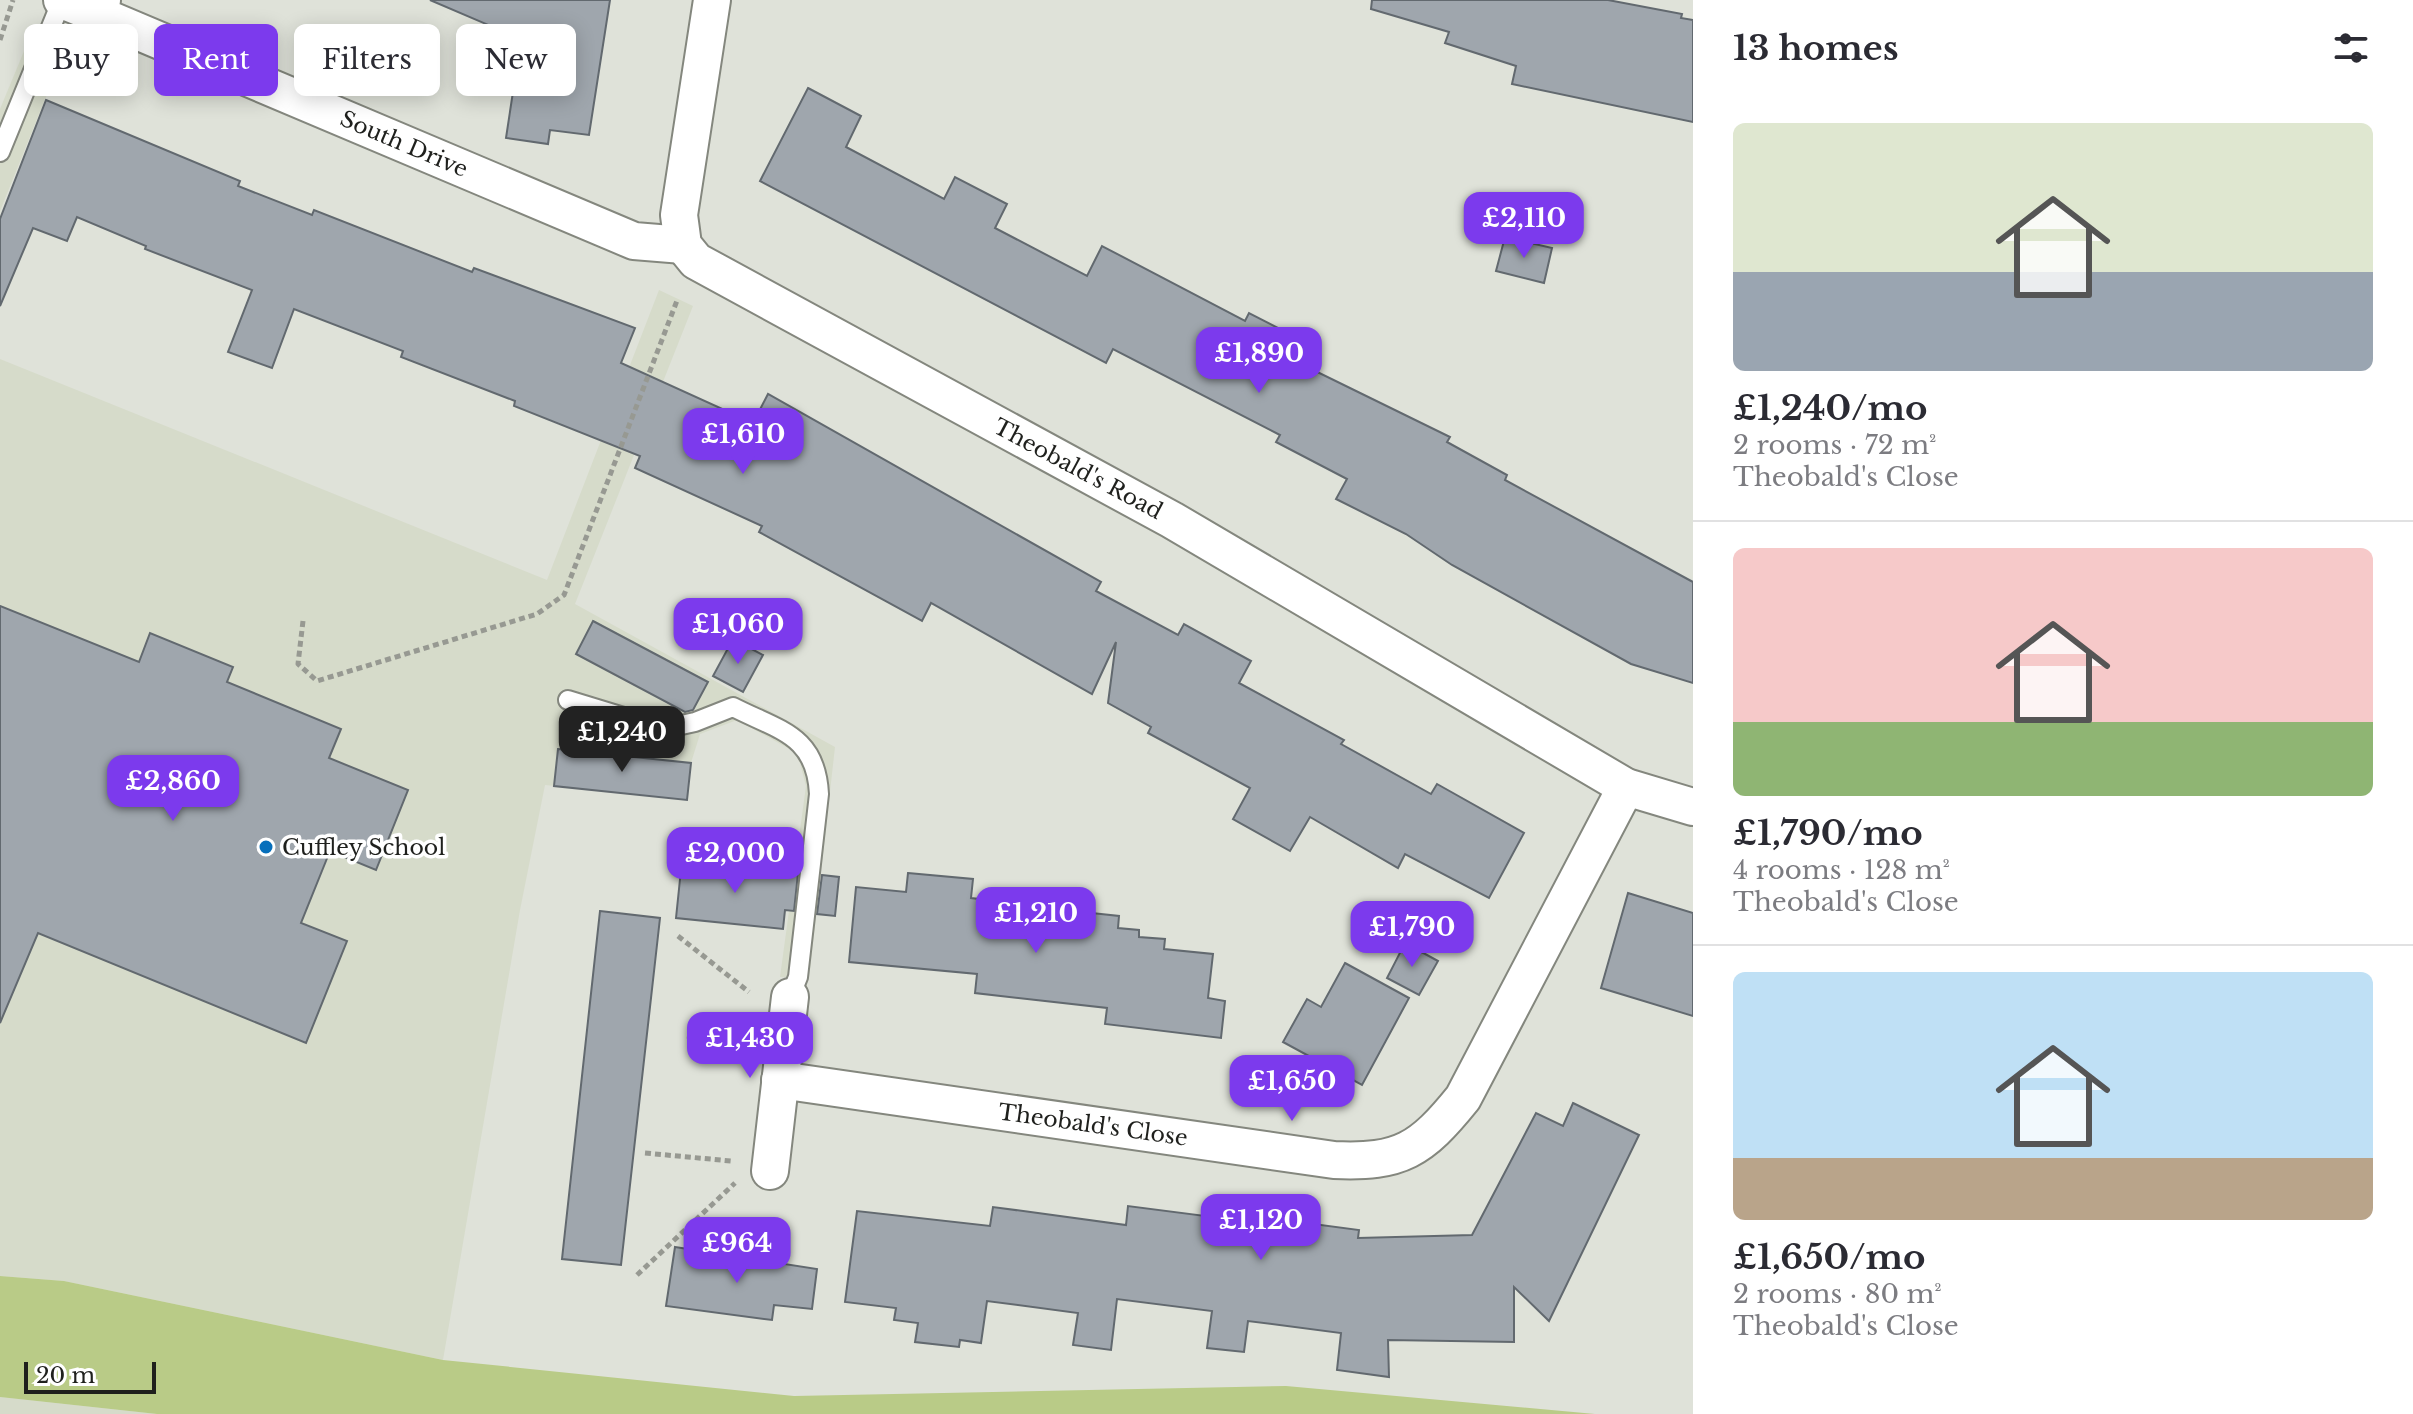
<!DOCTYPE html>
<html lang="en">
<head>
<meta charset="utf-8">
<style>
  :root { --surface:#fff; --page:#f2f2f3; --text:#2b2b33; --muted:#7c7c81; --line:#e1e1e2; --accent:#7c3aed }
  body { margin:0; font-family:"Libre Baskerville",serif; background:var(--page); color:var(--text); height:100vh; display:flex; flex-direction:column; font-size:30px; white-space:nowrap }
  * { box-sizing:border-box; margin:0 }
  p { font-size:26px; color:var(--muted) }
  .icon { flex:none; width:44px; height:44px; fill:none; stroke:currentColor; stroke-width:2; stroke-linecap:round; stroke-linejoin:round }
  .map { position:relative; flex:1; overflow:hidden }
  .panel { display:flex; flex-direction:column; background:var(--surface); width:720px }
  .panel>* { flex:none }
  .banner { position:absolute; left:24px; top:24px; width:760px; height:72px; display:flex; gap:16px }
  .scale { position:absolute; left:24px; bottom:20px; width:132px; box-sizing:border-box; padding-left:8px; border:4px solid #1f201d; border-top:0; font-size:22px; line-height:28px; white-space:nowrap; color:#1f201d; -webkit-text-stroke:6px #fff; paint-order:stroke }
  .price { position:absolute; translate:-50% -68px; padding:0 18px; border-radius:16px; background:var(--accent); color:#fff; font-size:26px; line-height:52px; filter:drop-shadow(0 2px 4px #0008) }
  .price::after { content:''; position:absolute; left:50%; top:48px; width:24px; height:18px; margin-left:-12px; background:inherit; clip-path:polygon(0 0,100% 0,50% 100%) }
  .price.current { background:#222; color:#fff }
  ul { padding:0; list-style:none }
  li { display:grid; align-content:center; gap:16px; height:424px; padding:0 40px }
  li+li { border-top:2px solid var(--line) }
  li span { display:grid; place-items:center; height:248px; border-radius:12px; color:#555 }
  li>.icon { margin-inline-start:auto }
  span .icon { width:144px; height:144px; fill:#fffc; stroke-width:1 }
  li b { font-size:34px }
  h2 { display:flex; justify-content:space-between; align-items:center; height:96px; padding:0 40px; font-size:34px }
  .tag { padding:0 28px; border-radius:12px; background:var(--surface); box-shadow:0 4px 20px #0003; font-size:28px; line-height:72px }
  .tag.current { background:var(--accent); color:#fff }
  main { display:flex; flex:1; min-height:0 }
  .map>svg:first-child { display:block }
  .built { fill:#d6dbca }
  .green { fill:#b9cb87 }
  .building { fill:#9fa6ad; stroke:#62696f; stroke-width:2 }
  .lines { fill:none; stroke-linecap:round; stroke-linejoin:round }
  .lane-casing { stroke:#84877e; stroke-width:22 }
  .street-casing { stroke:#84877e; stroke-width:40 }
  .path { stroke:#979992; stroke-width:5; stroke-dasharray:6 4; stroke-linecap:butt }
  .lane { stroke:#fff; stroke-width:18 }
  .street { stroke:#fff; stroke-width:36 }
  .poi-dot { fill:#076fbb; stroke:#fff; stroke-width:3 }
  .labels { text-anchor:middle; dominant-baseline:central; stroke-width:7; stroke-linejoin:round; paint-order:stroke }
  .street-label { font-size:22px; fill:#1f201d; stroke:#fff }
  .poi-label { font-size:22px; fill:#1f201d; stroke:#fff; text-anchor:start }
</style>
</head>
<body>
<main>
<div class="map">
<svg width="1693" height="1414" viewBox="0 0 1693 1414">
  <rect width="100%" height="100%" fill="#dfe2d9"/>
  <g class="built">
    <path d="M 34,27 L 67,45 L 0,211 L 0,109 Z"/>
    <path d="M 659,290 L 693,306 L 575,604 L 835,747 L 809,979 L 780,977 L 806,786 L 800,763 L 793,751 L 737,720 L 700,734 L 691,763 L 687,800 L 545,785 L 520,910 L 443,1360 L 64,1281 L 0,1276 L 0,359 L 547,580 Z"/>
    <path d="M 0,1397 L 157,1414 L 0,1414 Z"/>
  </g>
  <path class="green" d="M 0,1276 L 64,1281 L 443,1360 L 794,1396 L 1286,1386 L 1595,1414 L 157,1414 L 0,1397 Z"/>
  <g class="building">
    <path d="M 430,0 L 610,0 L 589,135 L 550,130 L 548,144 L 506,138 L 521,39 Z"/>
    <path d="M 1372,0 L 1608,0 L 1682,14 L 1681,18 L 1693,20 L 1693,122 L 1512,84 L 1516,66 L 1445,43 L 1449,32 L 1371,9 Z"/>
    <path d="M 808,88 L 861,116 L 846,147 L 944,199 L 955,177 L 1007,204 L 995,228 L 1087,276 L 1102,246 L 1245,321 L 1249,313 L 1315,347 L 1305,366 L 1450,437 L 1447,442 L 1507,475 L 1505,480 L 1693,582 L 1693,683 L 1631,664 L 1452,565 L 1406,534 L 1336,499 L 1347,479 L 1276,442 L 1280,435 L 1113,349 L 1106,363 L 760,181 Z"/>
    <path d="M 46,100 L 240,181 L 238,186 L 312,215 L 314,210 L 472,272 L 474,268 L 635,328 L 621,363 L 753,423 L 768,394 L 1101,582 L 1096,591 L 1178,635 L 1184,624 L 1251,661 L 1239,683 L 1344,740 L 1341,744 L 1431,794 L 1437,784 L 1524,833 L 1489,898 L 1405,854 L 1398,868 L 1310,817 L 1290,851 L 1233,819 L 1250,788 L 1148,733 L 1151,727 L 1108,703 L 1116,642 L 1092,694 L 931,603 L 922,621 L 759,532 L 762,526 L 635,468 L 640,456 L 514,406 L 515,401 L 401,357 L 403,351 L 294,309 L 272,368 L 228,352 L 252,290 L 145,249 L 146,246 L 77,217 L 67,241 L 33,228 L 0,306 L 0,219 Z"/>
    <path d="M 1505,237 L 1552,248 L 1544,283 L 1496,271 Z"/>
    <path d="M 0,606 L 139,662 L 150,633 L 233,667 L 227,682 L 341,729 L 329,758 L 408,790 L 376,870 L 330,851 L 301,923 L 347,941 L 306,1043 L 38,933 L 0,1023 Z"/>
    <path d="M 593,621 L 708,682 L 693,710 L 685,712 L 576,654 Z"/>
    <path d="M 733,639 L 763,655 L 743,692 L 713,676 Z"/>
    <path d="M 558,749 L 691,763 L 687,800 L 554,786 Z"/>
    <path d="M 682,860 L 798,873 L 794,911 L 785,910 L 783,929 L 676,918 Z"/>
    <path d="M 908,873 L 973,879 L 971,898 L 1014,903 L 1013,917 L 1081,925 L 1083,912 L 1119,916 L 1118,928 L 1139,930 L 1139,937 L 1165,939 L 1164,949 L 1213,954 L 1208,998 L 1225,1001 L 1221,1038 L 1105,1024 L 1107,1008 L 975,993 L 977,974 L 849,962 L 856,887 L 906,892 Z"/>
    <path d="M 822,875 L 839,877 L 835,916 L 817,914 Z"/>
    <path d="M 1628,893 L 1693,913 L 1693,1016 L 1601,988 Z"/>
    <path d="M 600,911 L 660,918 L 621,1265 L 562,1259 Z"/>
    <path d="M 1405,943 L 1438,961 L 1419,995 L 1387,978 Z"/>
    <path d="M 1345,963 L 1409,998 L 1362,1085 L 1283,1042 L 1307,999 L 1321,1007 Z"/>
    <path d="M 1573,1103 L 1639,1135 L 1549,1321 L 1514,1287 L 1514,1342 L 1388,1340 L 1389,1377 L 1337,1370 L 1341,1333 L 1248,1321 L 1244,1352 L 1207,1348 L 1212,1311 L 1117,1299 L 1111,1350 L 1073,1345 L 1078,1313 L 987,1301 L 981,1343 L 960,1340 L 959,1347 L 915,1342 L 918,1323 L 894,1320 L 896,1308 L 845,1302 L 857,1211 L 990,1226 L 993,1207 L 1126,1225 L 1128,1206 L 1259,1223 L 1260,1217 L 1359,1230 L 1358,1238 L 1472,1235 L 1536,1113 L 1563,1126 Z"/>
    <path d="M 675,1247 L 817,1269 L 812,1309 L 774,1305 L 772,1320 L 666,1306 Z"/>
  </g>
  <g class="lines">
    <defs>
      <g id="lane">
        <path d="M 0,152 L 62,0"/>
        <path d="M 568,700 L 663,729 L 695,722 L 733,707 C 780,731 816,735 819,794 L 798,977 L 790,997"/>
      </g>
      <g id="street">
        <path d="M 62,0 L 99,15"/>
        <path d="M 102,0 L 99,15 L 634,241 L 683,245"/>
        <path d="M 712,0 L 679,215 L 683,245 L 696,261 L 1172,520 L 1626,787 L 1693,807"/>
        <path d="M 780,1080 L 1334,1160 C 1401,1163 1421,1150 1463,1098 L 1626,787"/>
        <path d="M 770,1171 L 790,997"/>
      </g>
    </defs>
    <use href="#lane" class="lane-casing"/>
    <use href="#street" class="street-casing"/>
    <g class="path">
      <path d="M 0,40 L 13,0"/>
      <path d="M 303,621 L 298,664 L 317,681 L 537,614 L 564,595 L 678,298"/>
      <path d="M 678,936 L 749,992"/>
      <path d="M 687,1036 L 744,1043"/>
      <path d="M 645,1153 L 731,1161"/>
      <path d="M 637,1275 L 735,1183"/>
    </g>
    <use href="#lane" class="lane"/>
    <use href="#street" class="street"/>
  </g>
  <circle class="poi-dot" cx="266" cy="847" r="8"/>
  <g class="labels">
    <g class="street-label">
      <text transform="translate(404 144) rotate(23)">South Drive</text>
      <text transform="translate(1078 469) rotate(28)">Theobald's Road</text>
      <text transform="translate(1093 1125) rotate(8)">Theobald's Close</text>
    </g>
    <g class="poi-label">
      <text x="282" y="847">Cuffley School</text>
    </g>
  </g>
</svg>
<div class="scale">20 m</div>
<b class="price" style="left:1524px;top:260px">£2,110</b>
<b class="price" style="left:1259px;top:395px">£1,890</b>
<b class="price" style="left:743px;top:476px">£1,610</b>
<b class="price" style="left:738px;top:666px">£1,060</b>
<b class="price current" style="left:622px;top:774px">£1,240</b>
<b class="price" style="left:173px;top:823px">£2,860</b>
<b class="price" style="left:735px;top:895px">£2,000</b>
<b class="price" style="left:1036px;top:955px">£1,210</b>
<b class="price" style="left:1412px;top:969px">£1,790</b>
<b class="price" style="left:750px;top:1080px">£1,430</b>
<b class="price" style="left:1292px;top:1123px">£1,650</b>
<b class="price" style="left:1261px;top:1262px">£1,120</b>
<b class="price" style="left:737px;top:1285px">£964</b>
<div class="banner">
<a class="tag">Buy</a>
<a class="tag current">Rent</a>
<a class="tag">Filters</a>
<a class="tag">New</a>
</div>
</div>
<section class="panel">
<h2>13 homes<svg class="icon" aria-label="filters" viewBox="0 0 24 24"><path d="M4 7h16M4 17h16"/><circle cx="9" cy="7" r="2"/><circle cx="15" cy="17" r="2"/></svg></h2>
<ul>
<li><span style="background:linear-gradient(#dfe7d0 60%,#9aa5b1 0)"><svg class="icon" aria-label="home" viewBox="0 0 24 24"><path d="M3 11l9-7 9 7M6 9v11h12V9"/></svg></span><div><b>£1,240/mo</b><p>2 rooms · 72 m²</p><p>Theobald's Close</p></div></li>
<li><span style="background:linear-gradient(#f6c9c9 70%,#8fb573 0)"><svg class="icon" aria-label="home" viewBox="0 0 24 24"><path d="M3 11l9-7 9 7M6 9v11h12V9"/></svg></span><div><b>£1,790/mo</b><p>4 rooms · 128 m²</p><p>Theobald's Close</p></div></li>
<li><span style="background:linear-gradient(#bfe0f5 75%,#b9a48a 0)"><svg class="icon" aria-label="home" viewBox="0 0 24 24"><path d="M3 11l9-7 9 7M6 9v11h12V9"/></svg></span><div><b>£1,650/mo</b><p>2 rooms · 80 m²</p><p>Theobald's Close</p></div></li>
</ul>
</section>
</main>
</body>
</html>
